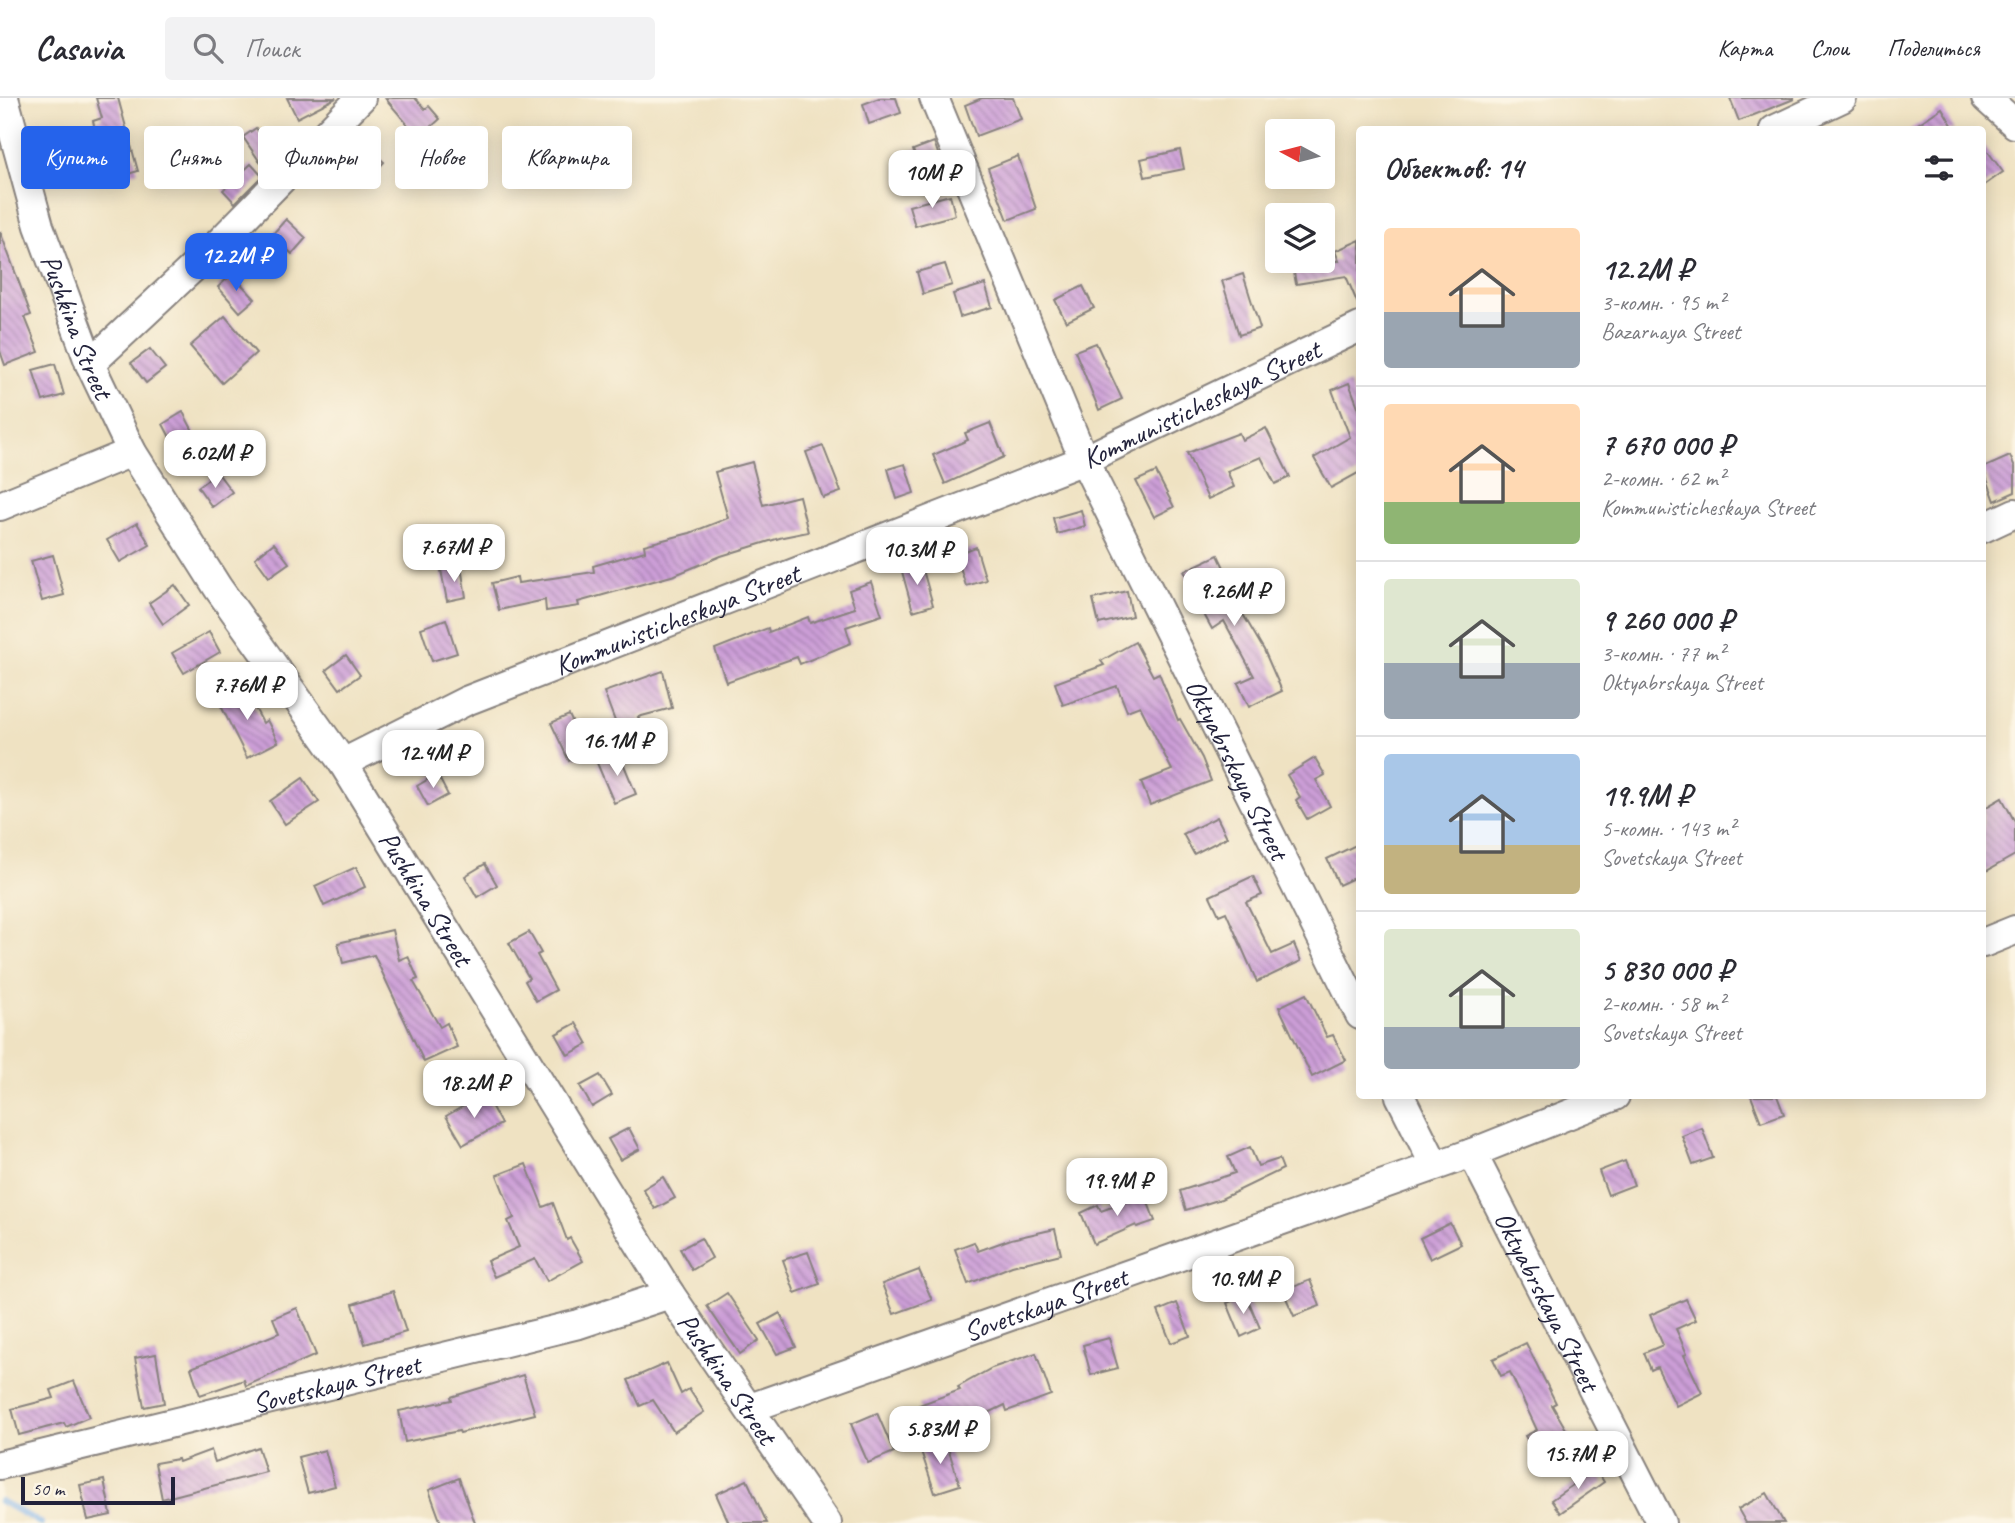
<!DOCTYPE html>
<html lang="ru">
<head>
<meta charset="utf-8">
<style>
  :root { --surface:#fff; --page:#f2f2f3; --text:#2b2b33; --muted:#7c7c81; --line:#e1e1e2; --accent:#2563eb }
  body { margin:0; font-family:Caveat,sans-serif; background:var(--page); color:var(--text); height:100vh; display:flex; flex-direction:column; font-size:26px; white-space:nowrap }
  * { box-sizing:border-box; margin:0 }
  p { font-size:23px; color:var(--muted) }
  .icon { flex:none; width:38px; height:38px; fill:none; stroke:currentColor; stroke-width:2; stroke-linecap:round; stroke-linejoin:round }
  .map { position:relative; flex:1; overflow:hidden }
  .side { position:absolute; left:1356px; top:28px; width:630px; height:973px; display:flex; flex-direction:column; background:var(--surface); border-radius:7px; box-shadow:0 4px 18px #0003 }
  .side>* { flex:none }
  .hud { position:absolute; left:21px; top:28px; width:665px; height:63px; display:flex; gap:14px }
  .needle { width:46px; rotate:277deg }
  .controls { position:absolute; left:1265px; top:21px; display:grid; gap:14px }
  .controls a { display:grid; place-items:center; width:70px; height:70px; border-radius:7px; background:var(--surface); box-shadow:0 4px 18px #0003; font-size:35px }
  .scale { position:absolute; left:21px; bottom:18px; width:154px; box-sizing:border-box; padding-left:7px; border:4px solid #22223b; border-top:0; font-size:19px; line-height:24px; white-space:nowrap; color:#22223b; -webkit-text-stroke:5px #fcf5e5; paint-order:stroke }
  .price { position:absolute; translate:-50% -60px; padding:0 16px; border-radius:14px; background:#fff; color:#222; font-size:23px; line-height:46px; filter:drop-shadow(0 2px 4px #0008) }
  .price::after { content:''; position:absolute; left:50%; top:42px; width:21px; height:16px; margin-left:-10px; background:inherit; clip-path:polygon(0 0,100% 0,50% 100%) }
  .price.current { background:var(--accent); color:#fff }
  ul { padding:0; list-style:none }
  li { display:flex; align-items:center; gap:21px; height:175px; padding:0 28px }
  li+li { border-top:2px solid var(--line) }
  li span { display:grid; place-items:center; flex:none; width:196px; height:140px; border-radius:7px; color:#555 }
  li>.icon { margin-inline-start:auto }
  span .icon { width:84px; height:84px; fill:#fffc; stroke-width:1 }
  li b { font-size:30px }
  h2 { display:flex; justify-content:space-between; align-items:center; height:84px; padding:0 28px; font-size:30px }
  .pill { padding:0 24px; border-radius:7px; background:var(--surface); box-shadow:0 4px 18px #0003; font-size:24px; line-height:63px }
  .pill.current { background:var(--accent); color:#fff }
  header { display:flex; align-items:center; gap:42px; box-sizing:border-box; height:98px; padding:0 35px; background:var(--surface); border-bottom:2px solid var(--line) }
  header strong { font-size:33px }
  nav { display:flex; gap:38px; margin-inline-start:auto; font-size:24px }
  .search { width:490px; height:63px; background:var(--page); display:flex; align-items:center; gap:18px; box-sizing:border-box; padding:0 24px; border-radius:7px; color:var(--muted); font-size:26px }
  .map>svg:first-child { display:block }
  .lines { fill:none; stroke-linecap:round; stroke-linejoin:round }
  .stream { stroke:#7fb2ec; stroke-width:6 }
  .building { fill:url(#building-back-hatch) }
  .minor-casing { stroke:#88827e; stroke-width:32 }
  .minor { stroke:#fff; stroke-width:28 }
  .labels { text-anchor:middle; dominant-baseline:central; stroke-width:6; stroke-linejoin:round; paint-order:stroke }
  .street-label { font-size:28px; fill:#22223b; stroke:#fcf5e5 }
</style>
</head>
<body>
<header>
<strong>Casavia</strong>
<div class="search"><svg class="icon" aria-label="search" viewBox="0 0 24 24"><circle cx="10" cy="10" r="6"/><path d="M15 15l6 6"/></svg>Поиск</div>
<nav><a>Карта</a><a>Слои</a><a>Поделиться</a></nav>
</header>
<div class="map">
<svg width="2015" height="1425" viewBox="0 0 2015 1425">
  <defs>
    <pattern id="building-back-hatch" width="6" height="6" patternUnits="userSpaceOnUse" patternTransform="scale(1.75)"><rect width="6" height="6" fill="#cc9ed7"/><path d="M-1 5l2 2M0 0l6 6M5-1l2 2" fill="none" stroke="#a580b0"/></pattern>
  </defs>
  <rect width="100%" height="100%" fill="#fcf5e5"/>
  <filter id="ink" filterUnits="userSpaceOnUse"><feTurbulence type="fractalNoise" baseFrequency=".0143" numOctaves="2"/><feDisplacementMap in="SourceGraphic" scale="14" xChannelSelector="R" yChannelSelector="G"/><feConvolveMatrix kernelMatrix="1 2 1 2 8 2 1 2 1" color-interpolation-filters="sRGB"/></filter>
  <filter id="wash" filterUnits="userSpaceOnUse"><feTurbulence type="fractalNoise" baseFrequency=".00686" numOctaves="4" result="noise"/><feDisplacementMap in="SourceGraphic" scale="28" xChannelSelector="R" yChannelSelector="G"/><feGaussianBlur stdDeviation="1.57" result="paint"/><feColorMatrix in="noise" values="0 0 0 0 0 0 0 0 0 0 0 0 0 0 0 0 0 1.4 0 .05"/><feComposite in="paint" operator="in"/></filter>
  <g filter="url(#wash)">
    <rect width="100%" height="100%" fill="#efe2c2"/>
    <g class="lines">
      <path class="stream" d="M 0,1403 L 41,1425"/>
    </g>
    <g id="blocks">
      <g class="building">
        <path d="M 96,0 L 118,0 L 138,73 L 104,83 L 100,69 L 90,72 L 86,57 L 71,62 L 66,45 L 96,36 L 93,23 L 102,20 Z"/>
        <path d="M 287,0 L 336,0 L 297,20 Z"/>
        <path d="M 385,0 L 415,0 L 425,11 L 429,8 L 440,21 L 419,40 Z"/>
        <path d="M 879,0 L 896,0 L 901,15 L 869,26 L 863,6 Z"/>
        <path d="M 982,0 L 1013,0 L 1021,21 L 976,38 L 965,7 Z"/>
        <path d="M 1730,0 L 1794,0 L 1794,1 L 1739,23 Z"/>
        <path d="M 1942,10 L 1955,32 L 1909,32 Z"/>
        <path d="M 256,30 L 273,55 L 260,64 L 243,39 Z"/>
        <path d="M 360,43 L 384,64 L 369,81 L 345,60 Z"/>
        <path d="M 934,44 L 940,61 L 919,69 L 913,52 Z"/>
        <path d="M 1983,47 L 2003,74 L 1983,88 Z"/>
        <path d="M 1180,52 L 1184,71 L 1145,79 L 1141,61 Z"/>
        <path d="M 1018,58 L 1036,111 L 1008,122 L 988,70 Z"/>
        <path d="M 251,66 L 262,78 L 235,105 L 223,92 Z"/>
        <path d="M 950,97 L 955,117 L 915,128 L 909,108 Z"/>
        <path d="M 286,121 L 306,140 L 292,156 L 272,137 Z"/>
        <path d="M 0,133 L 31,217 L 25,219 L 39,254 L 5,267 L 0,253 Z"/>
        <path d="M 1360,142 L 1360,211 L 1346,178 L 1296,186 L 1292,163 L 1339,163 L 1335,153 Z"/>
        <path d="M 945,166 L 952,187 L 923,196 L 917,174 Z"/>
        <path d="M 232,176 L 255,201 L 240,214 L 218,189 Z"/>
        <path d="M 1243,176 L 1260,230 L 1239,237 L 1222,183 Z"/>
        <path d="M 985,186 L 992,209 L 960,219 L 953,196 Z"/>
        <path d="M 1083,188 L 1094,210 L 1066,224 L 1055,202 Z"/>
        <path d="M 225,218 L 256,255 L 222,285 L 190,248 Z"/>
        <path d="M 1096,245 L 1122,301 L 1099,312 L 1075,253 Z"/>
        <path d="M 150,251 L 165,270 L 146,285 L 131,265 Z"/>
        <path d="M 55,266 L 64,297 L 43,303 L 33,272 Z"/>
        <path d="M 1349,285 L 1360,314 L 1360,374 L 1331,390 L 1314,360 L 1350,339 L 1332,292 Z"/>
        <path d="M 183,314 L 194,335 L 174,347 L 163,326 Z"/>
        <path d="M 990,325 L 1004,359 L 945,386 L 933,357 L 968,342 L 965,335 Z"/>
        <path d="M 1266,330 L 1290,379 L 1275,386 L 1261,359 L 1227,373 L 1234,389 L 1208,401 L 1187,355 L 1239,335 L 1242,342 Z"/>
        <path d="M 823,348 L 841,394 L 823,400 L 806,354 Z"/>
        <path d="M 2010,358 L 2015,369 L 2015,394 L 1995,403 L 1983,370 Z"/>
        <path d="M 752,364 L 763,407 L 799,398 L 808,434 L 783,439 L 721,458 L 675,477 L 578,504 L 579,508 L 546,513 L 545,502 L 499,512 L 492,485 L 517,479 L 518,485 L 594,474 L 593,468 L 645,453 L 644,447 L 690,435 L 728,420 L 715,374 Z"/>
        <path d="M 905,366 L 914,395 L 897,401 L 888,371 Z"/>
        <path d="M 217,374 L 232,394 L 212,409 L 198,389 Z"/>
        <path d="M 1156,374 L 1174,409 L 1154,419 L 1136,383 Z"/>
        <path d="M 1081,412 L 1085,428 L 1057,436 L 1053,420 Z"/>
        <path d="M 137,425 L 150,447 L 120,464 L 107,442 Z"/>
        <path d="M 274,445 L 289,465 L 269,479 L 255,460 Z"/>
        <path d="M 976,449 L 986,482 L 966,488 L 956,456 Z"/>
        <path d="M 53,457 L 64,497 L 42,503 L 31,463 Z"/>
        <path d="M 1218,457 L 1227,476 L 1221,479 L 1264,552 L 1282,593 L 1249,609 L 1238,585 L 1254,578 L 1224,523 L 1212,531 L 1200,509 L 1215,501 L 1214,498 L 1198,502 L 1184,473 Z"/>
        <path d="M 921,465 L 933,507 L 913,513 L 901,470 Z"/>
        <path d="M 461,469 L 466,499 L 447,503 L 441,472 Z"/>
        <path d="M 871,484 L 882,517 L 846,529 L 851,545 L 800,566 L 797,559 L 726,584 L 715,551 L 768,530 L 769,534 L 808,519 L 810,525 L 855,510 L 849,492 Z"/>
        <path d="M 175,487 L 189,507 L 163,526 L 149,505 Z"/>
        <path d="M 1127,493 L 1132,518 L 1099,526 L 1093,501 Z"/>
        <path d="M 446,521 L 457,555 L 432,563 L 421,530 Z"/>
        <path d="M 209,534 L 220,554 L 184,575 L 172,555 Z"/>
        <path d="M 1135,544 L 1153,578 L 1159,575 L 1178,622 L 1180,621 L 1202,660 L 1211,683 L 1150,707 L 1141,684 L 1172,672 L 1140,608 L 1127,613 L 1117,588 L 1063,607 L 1055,585 L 1104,567 L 1101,563 Z"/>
        <path d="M 346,557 L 360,577 L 340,591 L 326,572 Z"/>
        <path d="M 663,573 L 672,610 L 638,619 L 643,631 L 621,639 L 604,594 Z"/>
        <path d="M 242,586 L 263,625 L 267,622 L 278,644 L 247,660 L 217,600 Z"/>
        <path d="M 569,617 L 587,655 L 569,663 L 551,625 Z"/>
        <path d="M 619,655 L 636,696 L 614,705 L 597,665 Z"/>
        <path d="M 1315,660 L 1325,677 L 1316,682 L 1330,708 L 1307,721 L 1296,702 L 1300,699 L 1287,677 Z"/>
        <path d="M 437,676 L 448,697 L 428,708 L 417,688 Z"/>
        <path d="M 303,680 L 319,704 L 285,726 L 270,703 Z"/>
        <path d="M 2002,700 L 2015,724 L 2015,757 L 1983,775 L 1983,711 Z"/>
        <path d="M 1217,719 L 1227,739 L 1194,756 L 1183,736 Z"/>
        <path d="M 1360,745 L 1360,777 L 1339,787 L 1327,761 Z"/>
        <path d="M 485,766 L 497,787 L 477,799 L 465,778 Z"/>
        <path d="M 356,769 L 365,789 L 324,808 L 315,788 Z"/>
        <path d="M 1253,778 L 1262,797 L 1246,804 L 1272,856 L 1294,846 L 1301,863 L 1257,884 L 1226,814 L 1219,817 L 1210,798 Z"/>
        <path d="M 392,832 L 399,862 L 408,858 L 418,881 L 413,883 L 440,929 L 447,925 L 457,949 L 424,964 L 374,857 L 343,865 L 338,845 Z"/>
        <path d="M 529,834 L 541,855 L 537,857 L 556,892 L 536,903 L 525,883 L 529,880 L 509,845 Z"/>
        <path d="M 1306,896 L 1327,939 L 1333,937 L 1346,962 L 1312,979 L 1279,909 Z"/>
        <path d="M 576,925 L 588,946 L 568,957 L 556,936 Z"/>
        <path d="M 600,977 L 612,997 L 592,1009 L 580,988 Z"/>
        <path d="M 485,996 L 501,1026 L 463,1047 L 446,1018 Z"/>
        <path d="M 1751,998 L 1777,998 L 1784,1016 L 1761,1024 Z"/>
        <path d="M 629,1030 L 640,1051 L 620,1062 L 608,1041 Z"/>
        <path d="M 1702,1030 L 1713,1060 L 1693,1067 L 1682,1038 Z"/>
        <path d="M 1250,1049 L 1258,1068 L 1279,1061 L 1283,1071 L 1221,1101 L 1186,1112 L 1180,1093 L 1235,1075 L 1228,1059 Z"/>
        <path d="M 1625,1063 L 1634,1087 L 1608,1097 L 1599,1073 Z"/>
        <path d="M 526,1066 L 543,1109 L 553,1105 L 567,1142 L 570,1140 L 583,1163 L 547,1183 L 535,1161 L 494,1179 L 487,1163 L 519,1149 L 508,1123 L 514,1120 L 497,1077 Z"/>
        <path d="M 663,1079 L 675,1100 L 655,1111 L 643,1091 Z"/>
        <path d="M 1145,1097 L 1155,1123 L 1137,1129 L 1136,1127 L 1094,1146 L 1081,1115 L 1098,1107 L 1101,1113 Z"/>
        <path d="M 1450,1125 L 1461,1146 L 1430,1161 L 1420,1140 Z"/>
        <path d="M 1055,1131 L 1061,1156 L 1012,1168 L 968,1186 L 955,1151 L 974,1144 L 978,1153 L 1011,1141 Z"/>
        <path d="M 701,1140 L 712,1160 L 692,1172 L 680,1151 Z"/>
        <path d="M 808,1154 L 820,1186 L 795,1195 L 783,1162 Z"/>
        <path d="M 919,1172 L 932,1202 L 894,1216 L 882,1186 Z"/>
        <path d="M 1310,1182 L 1320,1208 L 1294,1218 L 1283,1193 Z"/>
        <path d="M 393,1193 L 406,1234 L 365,1246 L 353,1206 Z"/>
        <path d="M 727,1195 L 759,1242 L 740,1256 L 707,1208 Z"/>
        <path d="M 1246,1197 L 1260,1230 L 1241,1239 L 1227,1205 Z"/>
        <path d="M 1686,1201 L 1696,1222 L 1676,1231 L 1687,1256 L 1684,1257 L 1702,1295 L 1676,1308 L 1657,1269 L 1651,1272 L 1644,1255 L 1663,1247 L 1650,1217 Z"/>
        <path d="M 1177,1205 L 1190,1238 L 1171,1245 L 1158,1213 Z"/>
        <path d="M 297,1210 L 316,1257 L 246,1288 L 244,1282 L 200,1297 L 191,1270 L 279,1235 L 273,1220 Z"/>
        <path d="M 780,1215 L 796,1249 L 777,1256 L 760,1226 Z"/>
        <path d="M 1109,1240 L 1118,1270 L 1091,1277 L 1083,1247 Z"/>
        <path d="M 1526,1245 L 1556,1305 L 1552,1307 L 1574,1345 L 1540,1364 L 1525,1338 L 1537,1332 L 1510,1274 L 1501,1278 L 1493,1261 Z"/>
        <path d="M 1036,1255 L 1051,1297 L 1007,1313 L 1005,1307 L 974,1322 L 971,1315 L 928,1331 L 919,1307 L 960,1292 L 958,1289 L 992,1270 Z"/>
        <path d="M 156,1256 L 164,1305 L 144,1309 L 135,1260 Z"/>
        <path d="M 667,1265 L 681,1296 L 689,1291 L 704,1314 L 674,1334 L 653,1302 L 640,1308 L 628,1282 Z"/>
        <path d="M 523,1277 L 535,1316 L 460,1335 L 459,1333 L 405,1344 L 399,1313 L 452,1302 L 451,1299 Z"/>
        <path d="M 74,1283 L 89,1319 L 66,1329 L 64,1325 L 19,1337 L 12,1311 L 54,1300 L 51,1292 Z"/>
        <path d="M 877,1315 L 894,1354 L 868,1365 L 851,1326 Z"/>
        <path d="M 945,1341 L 960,1387 L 935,1395 L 920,1350 Z"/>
        <path d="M 258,1349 L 266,1374 L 162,1401 L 155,1365 L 178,1361 L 179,1364 L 211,1352 L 215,1364 Z"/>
        <path d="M 325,1352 L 335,1388 L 308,1395 L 298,1359 Z"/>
        <path d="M 1596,1371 L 1604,1384 L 1560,1415 L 1551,1402 Z"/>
        <path d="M 459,1380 L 475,1425 L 441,1425 L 429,1392 Z"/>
        <path d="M 104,1382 L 111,1417 L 88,1422 L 80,1387 Z"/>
        <path d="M 747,1382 L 767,1425 L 729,1425 L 716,1396 Z"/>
        <path d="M 1767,1395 L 1784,1425 L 1746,1425 L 1738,1411 Z"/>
      </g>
    </g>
  </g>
  <g filter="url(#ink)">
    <use href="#blocks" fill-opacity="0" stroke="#88827e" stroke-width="2"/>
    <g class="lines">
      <defs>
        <g id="minor">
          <path id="s1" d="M 4,0 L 39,128 L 90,266 L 132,354 L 218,490 L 343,665 L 670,1196 L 827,1425"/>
          <path id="s2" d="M 934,0 L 1084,362 L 1360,917"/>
          <path d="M 1986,0 L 2015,26"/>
          <path d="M 1774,32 L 1842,0"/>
          <path d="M 90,266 L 215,149 L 361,0"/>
          <path d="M 0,408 L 132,354"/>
          <path d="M 1983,430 L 2015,415"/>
          <path id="s3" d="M 343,665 L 466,603 L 1084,362 L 1360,229"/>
          <path d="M 1983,845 L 2015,832"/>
          <path d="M 1400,998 L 1434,1066"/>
          <path id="s4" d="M 1472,1055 L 1661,1425"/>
          <path id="s5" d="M 750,1310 L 1472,1055 L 1615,998"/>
          <path id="s6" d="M 0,1367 L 579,1226 L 670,1196"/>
        </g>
      </defs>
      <use href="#minor" class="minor-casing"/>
      <use href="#minor" class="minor"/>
    </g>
  </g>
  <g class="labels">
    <g class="street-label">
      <text stroke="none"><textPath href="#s1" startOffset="240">Pushkina Street</textPath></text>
      <text stroke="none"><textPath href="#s3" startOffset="931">Kommunisticheskaya Street</textPath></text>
      <text stroke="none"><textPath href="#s3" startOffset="364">Kommunisticheskaya Street</textPath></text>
      <text stroke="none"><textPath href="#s2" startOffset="737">Oktyabrskaya Street</textPath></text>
      <text stroke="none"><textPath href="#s1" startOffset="912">Pushkina Street</textPath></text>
      <text stroke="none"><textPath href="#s4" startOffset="166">Oktyabrskaya Street</textPath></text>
      <text stroke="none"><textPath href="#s5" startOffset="313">Sovetskaya Street</textPath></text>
      <text stroke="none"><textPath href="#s1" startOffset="1479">Pushkina Street</textPath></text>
      <text stroke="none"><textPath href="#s6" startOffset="346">Sovetskaya Street</textPath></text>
    </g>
  </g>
</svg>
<div class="controls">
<a><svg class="needle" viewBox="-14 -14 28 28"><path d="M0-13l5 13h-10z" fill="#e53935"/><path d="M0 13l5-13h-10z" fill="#7c7c81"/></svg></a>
<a><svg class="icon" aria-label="layers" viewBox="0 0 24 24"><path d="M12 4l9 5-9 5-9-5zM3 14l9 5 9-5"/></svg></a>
</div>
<div class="scale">50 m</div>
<b class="price" style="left:932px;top:112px">10M ₽</b>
<b class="price current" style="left:236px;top:195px">12.2M ₽</b>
<b class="price" style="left:215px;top:392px">6.02M ₽</b>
<b class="price" style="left:454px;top:486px">7.67M ₽</b>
<b class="price" style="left:917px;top:489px">10.3M ₽</b>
<b class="price" style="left:1234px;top:530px">9.26M ₽</b>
<b class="price" style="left:247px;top:624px">7.76M ₽</b>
<b class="price" style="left:617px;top:680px">16.1M ₽</b>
<b class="price" style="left:433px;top:692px">12.4M ₽</b>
<b class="price" style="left:474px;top:1022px">18.2M ₽</b>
<b class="price" style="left:1117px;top:1120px">19.9M ₽</b>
<b class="price" style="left:1243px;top:1218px">10.9M ₽</b>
<b class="price" style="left:940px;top:1368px">5.83M ₽</b>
<b class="price" style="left:1578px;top:1393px">15.7M ₽</b>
<div class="hud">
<a class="pill current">Купить</a>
<a class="pill">Снять</a>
<a class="pill">Фильтры</a>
<a class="pill">Новое</a>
<a class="pill">Квартира</a>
</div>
<section class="side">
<h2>Объектов: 14<svg class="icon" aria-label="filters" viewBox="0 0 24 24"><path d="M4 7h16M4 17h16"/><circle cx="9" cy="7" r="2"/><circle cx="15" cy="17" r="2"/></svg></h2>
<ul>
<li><span style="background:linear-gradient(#ffd9b3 60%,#9aa5b1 0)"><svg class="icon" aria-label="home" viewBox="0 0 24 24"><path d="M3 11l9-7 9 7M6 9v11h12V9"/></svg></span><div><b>12.2M ₽</b><p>3-комн. · 95 m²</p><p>Bazarnaya Street</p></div></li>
<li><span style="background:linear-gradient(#ffd9b3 70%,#8fb573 0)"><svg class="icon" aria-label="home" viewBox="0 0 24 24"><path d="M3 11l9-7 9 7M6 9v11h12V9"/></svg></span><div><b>7 670 000 ₽</b><p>2-комн. · 62 m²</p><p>Kommunisticheskaya Street</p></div></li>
<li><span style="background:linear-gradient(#dfe7d0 60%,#9aa5b1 0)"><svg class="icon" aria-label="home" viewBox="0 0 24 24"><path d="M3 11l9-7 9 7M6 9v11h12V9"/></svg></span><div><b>9 260 000 ₽</b><p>3-комн. · 77 m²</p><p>Oktyabrskaya Street</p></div></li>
<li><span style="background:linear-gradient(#a9c7e8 65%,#c2b280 0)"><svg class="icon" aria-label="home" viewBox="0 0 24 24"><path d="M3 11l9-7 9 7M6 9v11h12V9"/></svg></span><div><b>19.9M ₽</b><p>5-комн. · 143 m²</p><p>Sovetskaya Street</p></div></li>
<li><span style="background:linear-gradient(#dfe7d0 70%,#9aa5b1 0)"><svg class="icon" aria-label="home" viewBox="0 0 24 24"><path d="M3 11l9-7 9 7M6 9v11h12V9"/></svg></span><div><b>5 830 000 ₽</b><p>2-комн. · 58 m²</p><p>Sovetskaya Street</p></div></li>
</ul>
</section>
</div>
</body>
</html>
